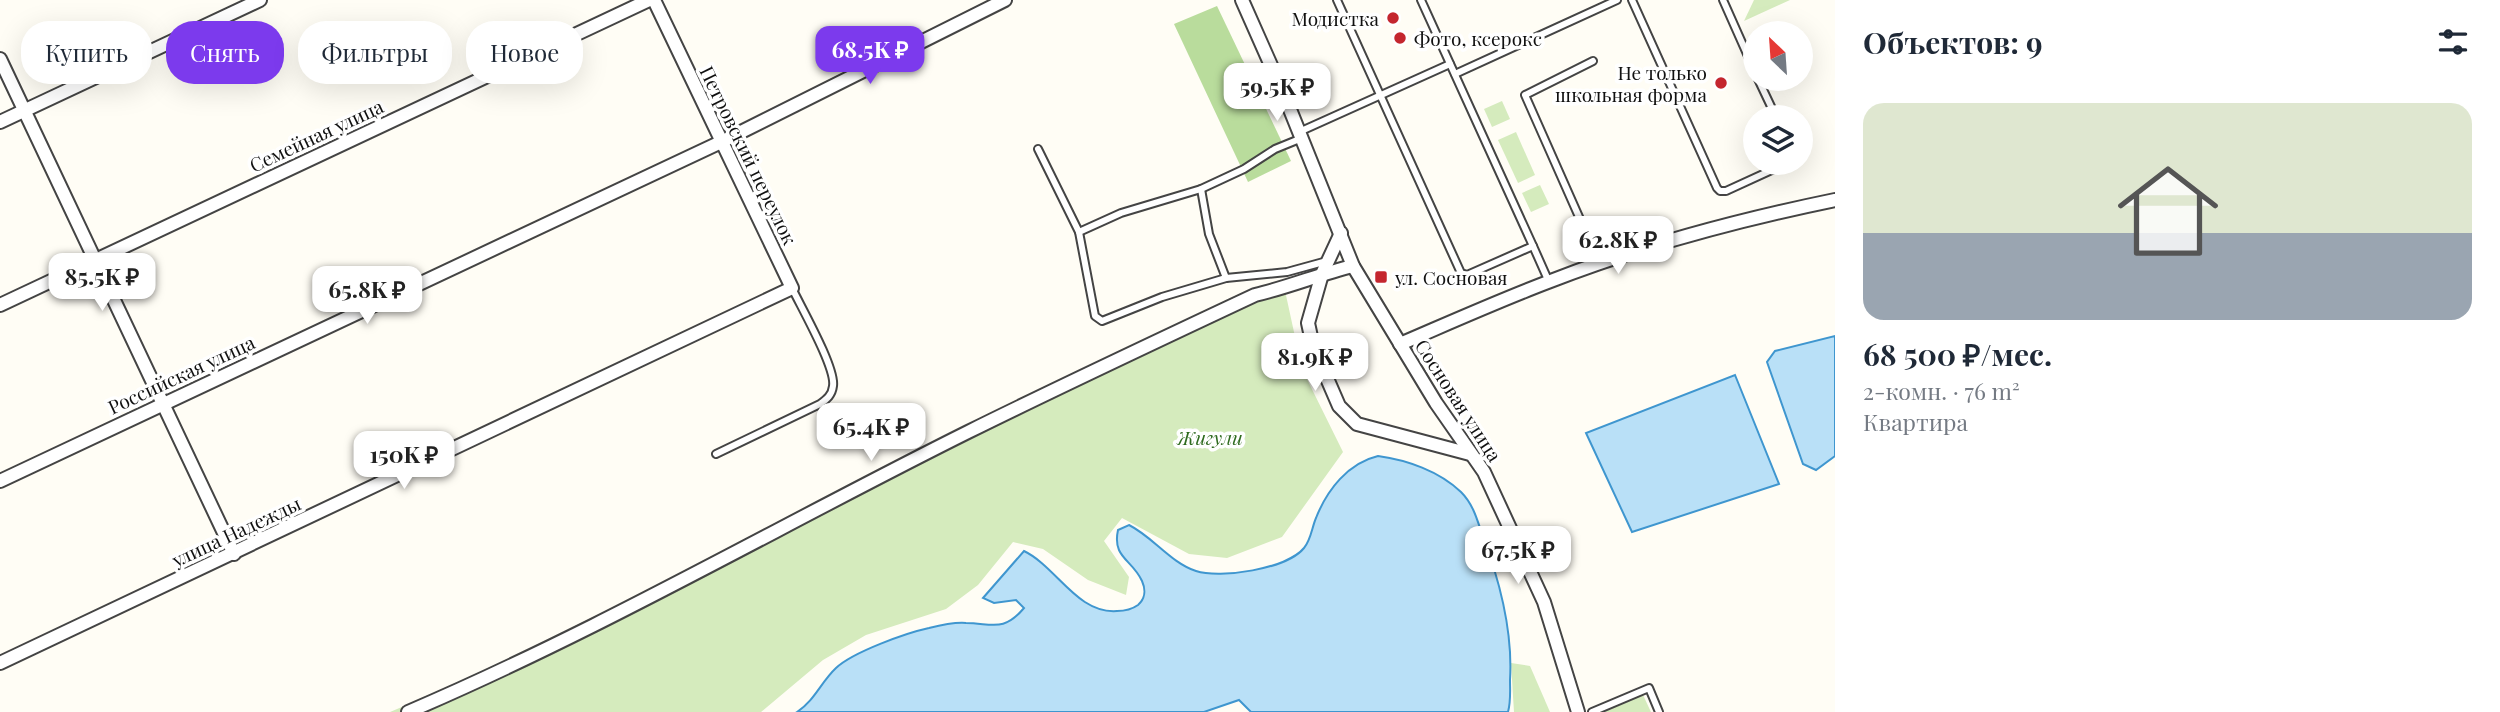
<!DOCTYPE html>
<html lang="ru">
<head>
<meta charset="utf-8">
<style>
  :root { --surface:#fff; --page:#f2f2f3; --text:#1f2937; --muted:#747a83; --accent:#7c3aed }
  body { margin:0; font-family:"Playfair Display",serif; background:var(--page); color:var(--text); height:100vh; display:flex; flex-direction:column; font-size:26px; white-space:nowrap }
  * { box-sizing:border-box; margin:0 }
  p { font-size:23px; color:var(--muted) }
  .icon { flex:none; width:38px; height:38px; fill:none; stroke:currentColor; stroke-width:2; stroke-linecap:round; stroke-linejoin:round }
  .map { position:relative; flex:1; overflow:hidden }
  .drawer { display:flex; flex-direction:column; background:var(--surface); width:665px }
  .drawer>* { flex:none }
  .hud { position:absolute; left:21px; top:21px; width:665px; height:63px; display:flex; gap:14px }
  .needle { width:46px; rotate:335deg }
  .buttons { position:absolute; left:1743px; top:21px; display:grid; gap:14px }
  .buttons a { display:grid; place-items:center; width:70px; height:70px; border-radius:50%; background:var(--surface); box-shadow:0 7px 28px #0002; font-size:35px }
  .price { position:absolute; translate:-50% -60px; padding:0 16px; border-radius:14px; background:#fff; color:#222; font-size:23px; line-height:46px; filter:drop-shadow(0 2px 4px #0008) }
  .price::after { content:''; position:absolute; left:50%; top:42px; width:21px; height:16px; margin-left:-10px; background:inherit; clip-path:polygon(0 0,100% 0,50% 100%) }
  .price.on { background:var(--accent); color:#fff }
  ul { padding:0; list-style:none }
  li { display:grid; align-content:center; gap:14px; height:371px; padding:0 28px }
  li span { display:grid; place-items:center; height:217px; border-radius:21px; color:#555 }
  li>.icon { margin-inline-start:auto }
  span .icon { width:126px; height:126px; fill:#fffc; stroke-width:1 }
  li b { font-size:30px }
  h2 { display:flex; justify-content:space-between; align-items:center; height:84px; padding:0 28px; font-size:30px }
  .tag { padding:0 24px; border-radius:28px; background:var(--surface); box-shadow:0 7px 28px #0002; font-size:24px; line-height:63px }
  .tag.on { background:var(--accent); color:#fff }
  main { display:flex; flex:1; min-height:0 }
  .map>svg:first-child { display:block }
  .green { fill:#d5ebbd }
  .forest { fill:#b9dc9c }
  .water { fill:#b9e0f7; stroke:#3f96cf; stroke-width:2 }
  .lines { fill:none; stroke-linecap:round; stroke-linejoin:round }
  .lane-casing { stroke:#444; stroke-width:10 }
  .street-casing { stroke:#444; stroke-width:16 }
  .lane { stroke:#fff; stroke-width:6 }
  .street { stroke:#fff; stroke-width:12 }
  .poi-dot { fill:#c4262e; stroke:#fff; stroke-width:2.5 }
  .labels { text-anchor:middle; dominant-baseline:central; stroke-width:7; stroke-linejoin:round; paint-order:stroke }
  .poi-label { font-size:19px; fill:#111; stroke:#fff; text-anchor:end }
  .street-label { font-size:19px; fill:#111; stroke:#fff }
  .park-label { font-size:19px; font-style:italic; fill:#2f6b1f; stroke:#fff }
</style>
</head>
<body>
<main>
<div class="map">
<svg width="1835" height="712" viewBox="0 0 1835 712">
  <rect width="100%" height="100%" fill="#fffdf5"/>
  <g class="green">
    <path d="M 1754,0 L 1790,0 L 1744,21 Z"/>
    <path d="M 1502,101 L 1510,119 L 1492,127 L 1484,109 Z"/>
    <path d="M 1516,132 L 1535,175 L 1518,183 L 1498,140 Z"/>
    <path d="M 1540,185 L 1549,204 L 1531,212 L 1522,193 Z"/>
    <path d="M 1284,286 L 1302,369 L 1343,452 L 1282,537 L 1227,558 L 1189,554 L 1122,518 L 1104,541 L 1129,577 L 1126,595 L 1088,580 L 1043,549 L 1013,542 L 978,585 L 946,609 L 866,635 L 823,660 L 761,712 L 390,712 L 477,675 L 1251,290 Z"/>
    <path d="M 1511,663 L 1530,666 L 1550,712 L 1514,712 Z"/>
    <path d="M 1643,695 L 1651,712 L 1604,712 Z"/>
  </g>
  <path class="forest" d="M 1217,6 L 1291,161 L 1248,182 L 1174,24 Z"/>
  <g class="water">
    <path d="M 1835,336 L 1835,456 L 1816,470 L 1803,464 L 1767,362 L 1775,351 Z"/>
    <path d="M 1735,375 L 1779,484 L 1632,532 L 1586,433 Z"/>
    <path d="M 1378,456 C 1407,460 1439,471 1461,492 C 1473,504 1477,519 1482,534 C 1500,581 1513,630 1510,680 C 1510,691 1511,701 1508,712 L 1251,712 L 1239,700 L 1204,712 L 797,712 C 815,700 821,682 836,668 C 853,652 906,633 929,628 C 941,625 954,622 966,623 C 992,623 1003,633 1024,608 L 1016,600 L 994,603 L 983,598 L 1024,551 C 1057,567 1077,614 1117,611 C 1125,611 1131,610 1138,605 C 1145,599 1146,590 1142,581 C 1132,559 1112,558 1118,530 L 1129,525 C 1153,537 1171,563 1196,571 C 1220,579 1287,569 1304,548 C 1311,540 1312,527 1316,518 C 1327,490 1348,463 1378,456 Z"/>
  </g>
  <g class="lines">
    <defs>
      <g id="lane">
        <path d="M 1337,0 L 1461,273 L 1467,275 L 1533,246 L 1421,0"/>
        <path d="M 1632,0 L 1717,188 L 1720,191 L 1726,191 L 1787,163"/>
        <path d="M 1723,0 L 1755,72"/>
        <path d="M 1593,61 L 1525,95 L 1599,262"/>
        <path d="M 1455,74 L 1617,0"/>
        <path d="M 1758,79 L 1776,117"/>
        <path d="M 1299,132 L 1450,64"/>
        <path d="M 1038,149 L 1079,232 L 1095,316 L 1102,321 L 1162,297 L 1226,278 L 1287,272 L 1327,261"/>
        <path d="M 1201,189 L 1209,234 L 1226,278"/>
        <path d="M 1079,232 L 1121,213 L 1201,189 L 1244,169 L 1275,149 L 1302,138"/>
        <path d="M 1533,246 L 1549,282"/>
        <path d="M 716,454 L 820,404 C 827,399 832,395 833,386 C 836,368 801,307 792,288"/>
        <path d="M 1592,712 L 1649,688 L 1659,712"/>
      </g>
      <g id="street">
        <path d="M 1242,0 L 1285,97 L 1353,266 L 1436,403 L 1484,472 L 1544,602 L 1578,712"/>
        <path d="M 0,59 L 234,554"/>
        <path d="M 0,122 L 260,0"/>
        <path d="M 1341,233 L 1322,274 L 1308,323 L 1313,346 L 1339,406 L 1357,424 L 1470,454"/>
        <path d="M 0,305 L 649,0"/>
        <path d="M 1400,344 C 1449,323 1498,301 1548,282 C 1640,246 1738,220 1835,200"/>
        <path d="M 0,481 L 721,142 L 1005,0"/>
        <path d="M 0,663 L 792,288 L 654,0"/>
        <path d="M 408,712 C 600,630 781,525 968,432 C 1063,385 1159,340 1255,295 C 1289,287 1320,274 1353,266"/>
      </g>
    </defs>
    <use href="#lane" class="lane-casing"/>
    <use href="#street" class="street-casing"/>
    <use href="#lane" class="lane"/>
    <use href="#street" class="street"/>
  </g>
  <g class="poi-dot">
    <circle cx="1393" cy="18" r="7"/>
    <circle cx="1400" cy="38" r="7"/>
    <circle cx="1721" cy="83" r="7"/>
    <rect x="1374" y="270" width="14" height="14" rx="3.5"/>
  </g>
  <g class="labels">
    <g class="poi-label">
      <text x="1379" y="18">Модистка</text>
      <text x="1414" y="38" text-anchor="start">Фото, ксерокс</text>
      <text x="1707" y="72">Не только<tspan x="1707" dy="22">школьная форма</tspan></text>
      <text x="1395" y="277" text-anchor="start">ул. Сосновая</text>
    </g>
    <g class="street-label">
      <text transform="translate(316 135) rotate(-25)">Семейная улица</text>
      <text transform="translate(749 155) rotate(64)">Петровский переулок</text>
      <text transform="translate(181 374) rotate(-25)">Российская улица</text>
      <text transform="translate(1459 400) rotate(57)">Сосновая улица</text>
      <text transform="translate(236 531) rotate(-25)">улица Надежды</text>
    </g>
    <g class="park-label">
      <text x="1210" y="437">Жигули</text>
    </g>
  </g>
</svg>
<div class="buttons">
<a><svg class="needle" viewBox="-14 -14 28 28"><path d="M0-13l5 13h-10z" fill="#e53935"/><path d="M0 13l5-13h-10z" fill="#747a83"/></svg></a>
<a><svg class="icon" aria-label="layers" viewBox="0 0 24 24"><path d="M12 4l9 5-9 5-9-5zM3 14l9 5 9-5"/></svg></a>
</div>
<b class="price on" style="left:870px;top:86px">68.5K ₽</b>
<b class="price" style="left:1277px;top:123px">59.5K ₽</b>
<b class="price" style="left:1618px;top:276px">62.8K ₽</b>
<b class="price" style="left:102px;top:313px">85.5K ₽</b>
<b class="price" style="left:367px;top:326px">65.8K ₽</b>
<b class="price" style="left:1315px;top:393px">81.9K ₽</b>
<b class="price" style="left:871px;top:463px">65.4K ₽</b>
<b class="price" style="left:404px;top:491px">150K ₽</b>
<b class="price" style="left:1518px;top:586px">67.5K ₽</b>
<div class="hud">
<a class="tag">Купить</a>
<a class="tag on">Снять</a>
<a class="tag">Фильтры</a>
<a class="tag">Новое</a>
</div>
</div>
<section class="drawer">
<h2>Объектов: 9<svg class="icon" aria-label="filters" viewBox="0 0 24 24"><path d="M4 7h16M4 17h16"/><circle cx="9" cy="7" r="2"/><circle cx="15" cy="17" r="2"/></svg></h2>
<ul>
<li><span style="background:linear-gradient(#dfe7d0 60%,#9aa5b1 0)"><svg class="icon" aria-label="home" viewBox="0 0 24 24"><path d="M3 11l9-7 9 7M6 9v11h12V9"/></svg></span><div><b>68 500 ₽/мес.</b><p>2-комн. · 76 m²</p><p>Квартира</p></div></li>
</ul>
</section>
</main>
</body>
</html>
